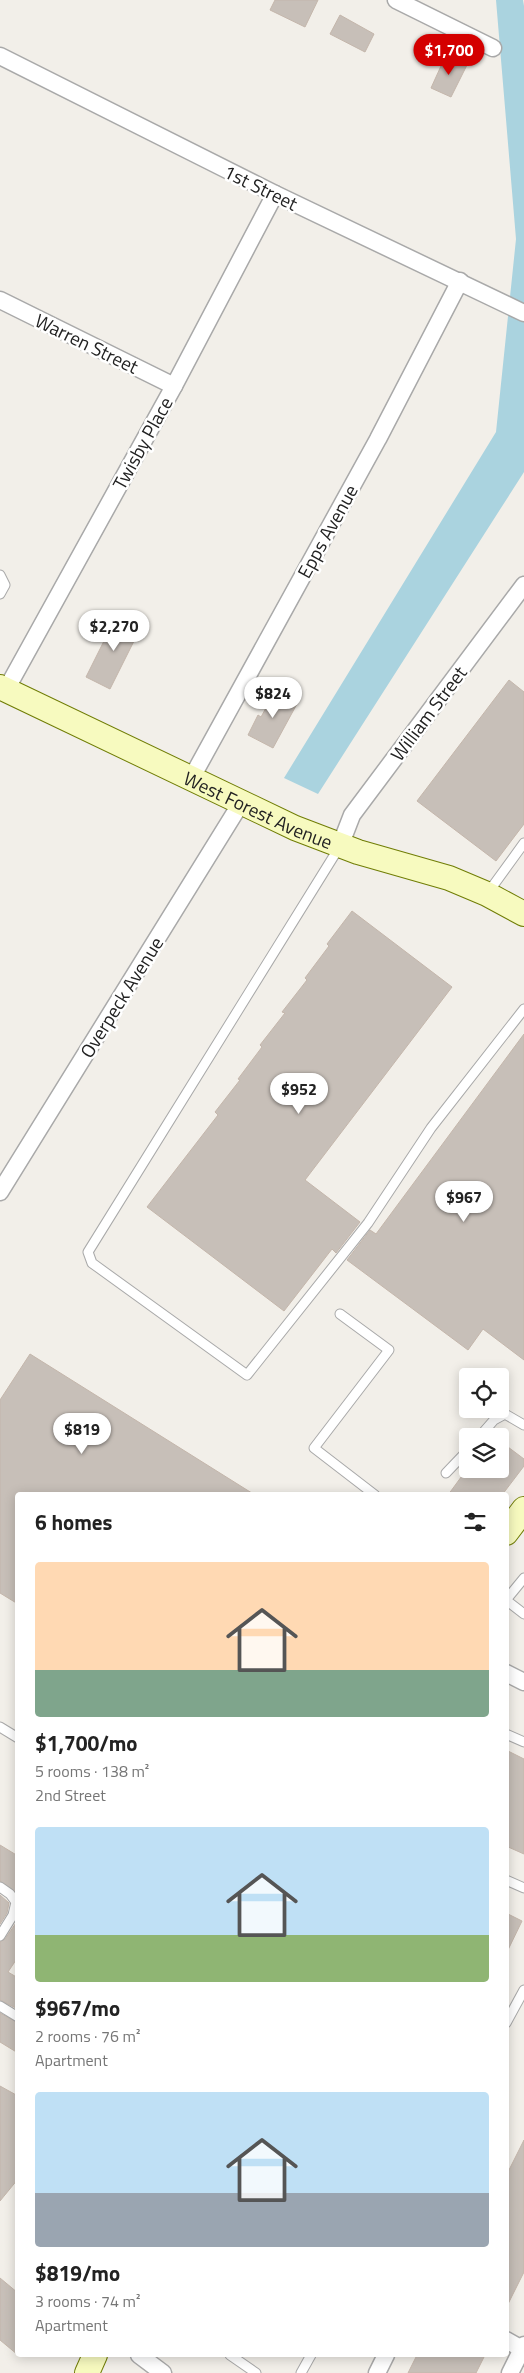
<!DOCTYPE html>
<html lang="en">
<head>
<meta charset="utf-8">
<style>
  :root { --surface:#fff; --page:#f2f2f2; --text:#222; --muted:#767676; --accent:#d40000 }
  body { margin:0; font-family:"Titillium Web",sans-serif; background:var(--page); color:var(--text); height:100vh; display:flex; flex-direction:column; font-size:19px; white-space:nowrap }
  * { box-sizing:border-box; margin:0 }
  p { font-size:16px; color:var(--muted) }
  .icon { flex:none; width:28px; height:28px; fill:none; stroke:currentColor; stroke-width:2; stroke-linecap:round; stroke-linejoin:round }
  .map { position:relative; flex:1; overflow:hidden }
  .side { position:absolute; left:15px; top:1492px; width:494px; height:865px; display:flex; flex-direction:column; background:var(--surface); border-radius:5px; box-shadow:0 2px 12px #0003 }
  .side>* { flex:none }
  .fabs { position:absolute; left:459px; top:1368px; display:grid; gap:10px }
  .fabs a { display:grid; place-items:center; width:50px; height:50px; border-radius:5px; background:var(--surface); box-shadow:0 2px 12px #0003; font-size:25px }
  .price { position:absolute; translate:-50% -42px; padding:0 11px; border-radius:18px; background:#fff; color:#222; font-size:16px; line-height:32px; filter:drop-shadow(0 1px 2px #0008) }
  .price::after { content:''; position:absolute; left:50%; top:30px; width:15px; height:11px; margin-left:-8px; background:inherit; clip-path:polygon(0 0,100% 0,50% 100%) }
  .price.selected { background:var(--accent); color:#fff }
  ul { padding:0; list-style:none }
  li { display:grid; align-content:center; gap:10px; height:265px; padding:0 20px }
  li span { display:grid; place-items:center; height:155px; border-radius:5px; color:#555 }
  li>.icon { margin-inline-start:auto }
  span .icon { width:90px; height:90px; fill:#fffc; stroke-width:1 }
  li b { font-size:21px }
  h2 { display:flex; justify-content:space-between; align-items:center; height:60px; padding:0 20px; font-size:21px }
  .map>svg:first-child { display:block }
  .water { fill:#aad3df }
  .building { fill:#c7bfb8; stroke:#c4b6ab }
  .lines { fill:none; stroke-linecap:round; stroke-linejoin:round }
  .lane-casing { stroke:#a9a9a9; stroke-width:11 }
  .street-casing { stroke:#a9a9a9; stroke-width:19 }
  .secondary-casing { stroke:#707d05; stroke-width:26 }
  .lane { stroke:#fff; stroke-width:9 }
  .street { stroke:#fff; stroke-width:16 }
  .secondary { stroke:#f7fabf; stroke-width:24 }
  .labels { text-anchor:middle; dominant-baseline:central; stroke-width:5; stroke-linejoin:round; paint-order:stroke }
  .street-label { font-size:19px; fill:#222; stroke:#fff }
</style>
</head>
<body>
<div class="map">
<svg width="524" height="2373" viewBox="0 0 524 2373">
  <rect width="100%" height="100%" fill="#f2efe9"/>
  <path class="water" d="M 496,0 L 523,0 L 524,6 L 524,472 L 318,794 L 284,778 L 496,432 L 516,239 Z"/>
  <g class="building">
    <path d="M 275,0 L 318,0 L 305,27 L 270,10 Z"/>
    <path d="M 340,15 L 374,34 L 365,52 L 330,34 Z"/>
    <path d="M 446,55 L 467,65 L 451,97 L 431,88 Z"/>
    <path d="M 117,615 L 141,627 L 110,689 L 86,677 Z"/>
    <path d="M 509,680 L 524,692 L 524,824 L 496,861 L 417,801 Z"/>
    <path d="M 276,690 L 298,702 L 273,748 L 248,735 L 258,715 L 261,717 Z"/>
    <path d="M 352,911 L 452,987 L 305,1180 L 360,1222 L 336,1253 L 332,1249 L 284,1311 L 147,1207 L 218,1115 L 215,1112 L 240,1080 L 238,1079 L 262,1047 L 260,1045 L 285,1013 L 282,1012 L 307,980 L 305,978 L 329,946 L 327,944 Z"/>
    <path d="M 524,1034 L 524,1360 L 483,1329 L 468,1350 L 347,1260 L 370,1230 L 376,1234 Z"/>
    <path d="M 30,1354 L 255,1495 L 18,1495 L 18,1604 L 0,1593 L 0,1400 Z"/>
    <path d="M 500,1441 L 524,1459 L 524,1466 L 502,1495 L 448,1495 L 467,1469 L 500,1469 Z"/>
    <path d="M 506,1750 L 524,1759 L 524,1854 L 506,1846 Z"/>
    <path d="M 0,1845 L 18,1856 L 18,1894 L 0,1881 Z"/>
    <path d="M 0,1895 L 9,1903 L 7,1913 L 0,1924 Z"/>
    <path d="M 506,1913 L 522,1921 L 506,1954 Z"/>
    <path d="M 18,1920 L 18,1957 L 8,1972 L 18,1978 L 18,2009 L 0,2000 L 0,1942 L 5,1939 Z"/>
    <path d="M 0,2013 L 18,2023 L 18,2053 L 0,2042 Z"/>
    <path d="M 0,2086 L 18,2096 L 18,2179 L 0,2201 Z"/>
    <path d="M 524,2140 L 524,2272 L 506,2308 L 506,2176 Z"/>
    <path d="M 0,2278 L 18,2293 L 18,2355 L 0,2340 Z"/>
    <path d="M 417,2355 L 485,2355 L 476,2373 L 408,2373 Z"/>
  </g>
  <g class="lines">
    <defs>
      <g id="lane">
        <path d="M 0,575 L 5,585 L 0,594"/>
        <path d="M 340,846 L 88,1252 L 92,1263 L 247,1375 L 368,1223 L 431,1128 L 524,1009"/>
        <path d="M 487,894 L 524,843"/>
        <path d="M 340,1314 L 389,1350 L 314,1448 L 375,1495"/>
        <path d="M 480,1436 L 494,1420 L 505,1414 L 524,1425"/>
        <path d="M 446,1473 L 468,1450"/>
        <path d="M 506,1600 L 524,1578"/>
        <path d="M 506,1600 L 524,1614"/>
        <path d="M 0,1727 L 18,1738"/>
        <path d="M 506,1734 L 524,1742"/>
        <path d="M 506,1880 L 524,1888"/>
        <path d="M 0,1887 L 10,1894 L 16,1902 L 13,1915 L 0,1936"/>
        <path d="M 0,2006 L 18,2017"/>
        <path d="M 506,2023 L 524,1990"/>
        <path d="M 230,2355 L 256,2373"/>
        <path d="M 301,2373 L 311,2355"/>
      </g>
      <g id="street">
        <path d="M 396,0 L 493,48"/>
        <path d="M 0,56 L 275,194 L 524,313"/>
        <path d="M 0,300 L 174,386"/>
        <path d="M 6,690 L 174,386 L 275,194"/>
        <path d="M 191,779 L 378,439 L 460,281"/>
        <path d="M 340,846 L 352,815 L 524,585"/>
        <path d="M 0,1192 L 241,803"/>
        <path d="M 506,1673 L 524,1682"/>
        <path d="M 506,2340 L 522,2349"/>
        <path d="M 139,2355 L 163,2373"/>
        <path d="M 377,2373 L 386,2355"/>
        <path d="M 510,2373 L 524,2345"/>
      </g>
      <g id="secondary">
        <path id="s1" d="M 0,687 L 295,828 L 358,852 L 449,878 L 487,894 L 524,914"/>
        <path d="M 506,1533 L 524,1509"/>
        <path d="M 87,2373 L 95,2355"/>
      </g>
    </defs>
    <use href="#lane" class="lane-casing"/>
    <use href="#street" class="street-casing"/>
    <use href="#secondary" class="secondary-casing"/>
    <use href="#lane" class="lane"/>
    <use href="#street" class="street"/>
    <use href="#secondary" class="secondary"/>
  </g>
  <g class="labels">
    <g class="street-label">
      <text transform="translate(261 187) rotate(26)">1st Street</text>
      <text transform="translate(87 343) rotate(26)">Warren Street</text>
      <text transform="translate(142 443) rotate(-61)">Twisby Place</text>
      <text transform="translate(327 531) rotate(-61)">Epps Avenue</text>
      <text transform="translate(428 713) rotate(-53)">William Street</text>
      <text stroke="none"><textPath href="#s1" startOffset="286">West Forest Avenue</textPath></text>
      <text transform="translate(121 997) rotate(-58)">Overpeck Avenue</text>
    </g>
  </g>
</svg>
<div class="fabs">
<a><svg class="icon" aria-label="locate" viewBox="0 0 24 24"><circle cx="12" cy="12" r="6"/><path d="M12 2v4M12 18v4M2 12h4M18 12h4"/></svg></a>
<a><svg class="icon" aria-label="layers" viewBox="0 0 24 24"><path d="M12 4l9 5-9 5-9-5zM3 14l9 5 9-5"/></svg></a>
</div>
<b class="price selected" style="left:449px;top:76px">$1,700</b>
<b class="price" style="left:114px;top:652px">$2,270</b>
<b class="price" style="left:273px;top:719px">$824</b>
<b class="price" style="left:299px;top:1115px">$952</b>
<b class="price" style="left:464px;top:1223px">$967</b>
<b class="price" style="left:82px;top:1455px">$819</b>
<section class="side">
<h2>6 homes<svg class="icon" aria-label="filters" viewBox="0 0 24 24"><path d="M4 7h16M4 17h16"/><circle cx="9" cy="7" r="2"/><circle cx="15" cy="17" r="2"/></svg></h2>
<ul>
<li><span style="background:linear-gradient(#ffd9b3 70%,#7fa58c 0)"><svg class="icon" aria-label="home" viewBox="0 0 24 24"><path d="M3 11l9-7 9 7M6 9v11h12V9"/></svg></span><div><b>$1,700/mo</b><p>5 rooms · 138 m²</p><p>2nd Street</p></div></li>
<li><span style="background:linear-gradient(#bfe0f5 70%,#8fb573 0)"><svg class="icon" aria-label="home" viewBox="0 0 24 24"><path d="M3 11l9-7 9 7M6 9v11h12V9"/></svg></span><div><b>$967/mo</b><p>2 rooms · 76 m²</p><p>Apartment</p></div></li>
<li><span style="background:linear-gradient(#bfe0f5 65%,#9aa5b1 0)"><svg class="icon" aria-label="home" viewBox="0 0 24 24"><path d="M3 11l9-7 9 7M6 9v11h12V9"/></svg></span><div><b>$819/mo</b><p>3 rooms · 74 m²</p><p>Apartment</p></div></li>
</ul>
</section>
</div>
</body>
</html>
